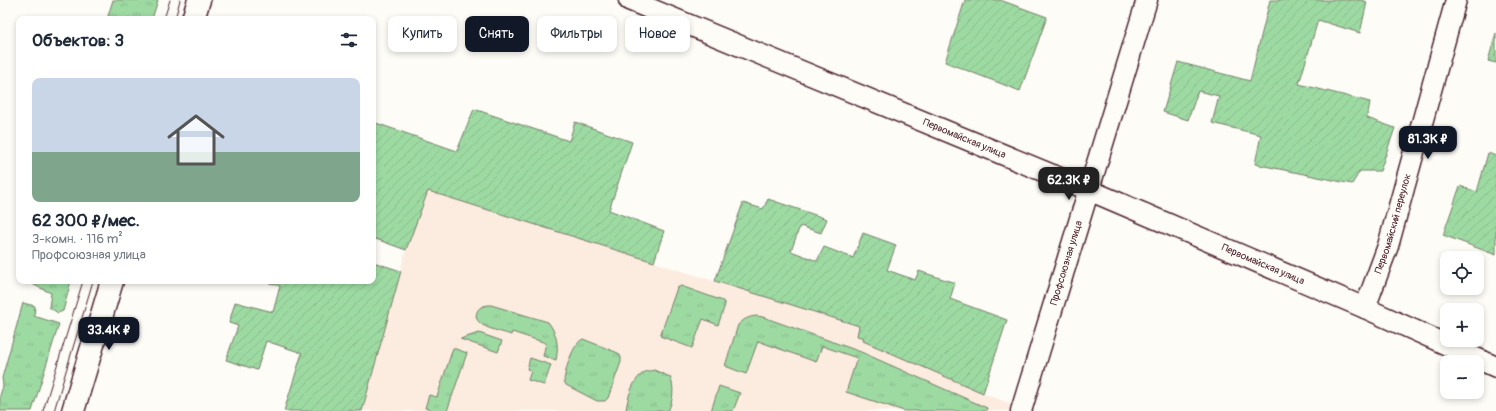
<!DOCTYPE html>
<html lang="ru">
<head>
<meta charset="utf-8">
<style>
  :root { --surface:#fff; --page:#f6f6f7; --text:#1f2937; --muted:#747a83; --accent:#111827 }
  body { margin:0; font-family:Pangolin,sans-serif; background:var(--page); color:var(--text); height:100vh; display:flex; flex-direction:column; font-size:15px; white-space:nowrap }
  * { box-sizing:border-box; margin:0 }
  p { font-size:13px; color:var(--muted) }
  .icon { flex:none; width:22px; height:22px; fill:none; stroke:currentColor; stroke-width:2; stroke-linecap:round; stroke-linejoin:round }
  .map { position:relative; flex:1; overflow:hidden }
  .panel { position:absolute; left:16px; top:16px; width:360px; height:268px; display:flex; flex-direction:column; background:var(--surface); border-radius:8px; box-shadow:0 2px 6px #0003 }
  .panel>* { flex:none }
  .top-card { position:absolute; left:388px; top:16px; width:380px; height:36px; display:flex; gap:8px }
  .fabs { position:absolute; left:1440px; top:251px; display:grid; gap:8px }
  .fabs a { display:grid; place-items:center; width:44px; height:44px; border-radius:8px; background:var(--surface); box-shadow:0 2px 6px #0003; font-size:20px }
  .price { position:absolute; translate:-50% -34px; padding:0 9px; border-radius:8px; background:var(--accent); color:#fff; font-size:13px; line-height:26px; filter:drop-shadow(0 1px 2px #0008) }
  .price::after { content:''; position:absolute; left:50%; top:24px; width:12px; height:9px; margin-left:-6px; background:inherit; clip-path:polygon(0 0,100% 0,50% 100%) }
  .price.current { background:#222; color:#fff }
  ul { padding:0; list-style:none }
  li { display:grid; align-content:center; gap:8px; height:212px; padding:0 16px }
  li span { display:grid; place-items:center; height:124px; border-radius:8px; color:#555 }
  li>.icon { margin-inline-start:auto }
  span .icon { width:72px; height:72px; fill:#fffc; stroke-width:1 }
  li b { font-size:17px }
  h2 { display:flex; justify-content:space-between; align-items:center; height:48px; padding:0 16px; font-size:17px }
  .pill { padding:0 14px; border-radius:8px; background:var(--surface); box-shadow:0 2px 6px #0003; font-size:14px; line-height:36px }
  .pill.current { background:var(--accent); color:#fff }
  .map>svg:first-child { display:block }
  .built { fill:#fcece0 }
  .grass { fill:url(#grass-tufts); stroke:#747c66 }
  .garden { fill:url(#garden-furrows); stroke:#747c66 }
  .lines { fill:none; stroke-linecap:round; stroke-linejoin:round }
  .street-casing { stroke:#4a1f2b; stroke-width:23 }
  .secondary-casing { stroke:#4a1f2b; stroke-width:25 }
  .street { stroke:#fdfcf7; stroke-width:20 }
  .secondary { stroke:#fdfcf7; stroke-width:22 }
  .tram { stroke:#4a1f2b; stroke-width:1 }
  .labels { text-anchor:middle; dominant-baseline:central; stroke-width:3.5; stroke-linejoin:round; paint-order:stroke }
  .street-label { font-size:10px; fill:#4a1f2b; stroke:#fdfcf7 }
</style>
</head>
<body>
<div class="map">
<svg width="1496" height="411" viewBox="0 0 1496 411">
  <defs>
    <pattern id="grass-tufts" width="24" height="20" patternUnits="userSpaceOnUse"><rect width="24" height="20" fill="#9ddaa2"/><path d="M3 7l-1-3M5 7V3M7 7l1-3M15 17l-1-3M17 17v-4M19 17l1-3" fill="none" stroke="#89bb8c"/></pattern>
    <pattern id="garden-furrows" width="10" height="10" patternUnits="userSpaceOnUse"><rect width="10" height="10" fill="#9ddaa2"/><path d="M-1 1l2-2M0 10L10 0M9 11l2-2" fill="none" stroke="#89bb8c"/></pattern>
  </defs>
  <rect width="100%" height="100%" fill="#fdfcf7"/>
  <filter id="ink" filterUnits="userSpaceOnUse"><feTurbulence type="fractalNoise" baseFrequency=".025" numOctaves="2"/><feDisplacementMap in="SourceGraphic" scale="8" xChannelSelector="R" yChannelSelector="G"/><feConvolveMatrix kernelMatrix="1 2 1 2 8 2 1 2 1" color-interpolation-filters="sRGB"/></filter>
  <g filter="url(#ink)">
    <path class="built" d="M 428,191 L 860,327 L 857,336 L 864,338 L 863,341 L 983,393 L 1011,404 L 1009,411 L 362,411 L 406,250 Z"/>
    <g class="grass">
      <path d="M 113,0 L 158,0 L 152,19 L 107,19 Z"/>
      <path d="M 33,281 L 71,281 L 63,311 L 58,313 L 49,307 L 51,293 L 32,284 Z"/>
      <path d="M 681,286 L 723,301 L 725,305 L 718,325 L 703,319 L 692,348 L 660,336 L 677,288 Z"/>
      <path d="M 23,303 L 35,306 L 34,316 L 59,324 L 32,411 L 0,411 L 0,396 L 3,385 L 2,378 Z"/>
      <path d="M 491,305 L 548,322 C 557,333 559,346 556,360 L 543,356 L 546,343 L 512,332 L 511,335 C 501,331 471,327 477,312 C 479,306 486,305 491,305 Z"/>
      <path d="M 756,316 L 763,317 L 861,352 L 987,408 L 986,411 L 904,411 L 846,392 L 857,358 L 822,346 L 816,362 L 758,341 L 746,374 L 725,366 L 738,325 C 744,319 748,317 756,316 Z"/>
      <path d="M 479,333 L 502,341 L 498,352 L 460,339 Z"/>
      <path d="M 583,339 L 618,353 L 621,357 L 621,362 L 608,398 L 605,401 L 597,401 L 566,385 L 564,381 C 565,370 573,343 583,339 Z"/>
      <path d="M 453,348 L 467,353 L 447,411 L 435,411 L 425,408 L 429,395 L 437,397 Z"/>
      <path d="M 530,358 L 551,365 L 544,385 L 528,380 L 531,371 L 527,369 Z"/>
      <path d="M 654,370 L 670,377 C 675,387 673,401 668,411 L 626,411 C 627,399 633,378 645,372 C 647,371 651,371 654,370 Z"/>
      <path d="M 719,386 L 740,393 L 733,411 L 711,411 Z"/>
    </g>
    <g class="garden">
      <path d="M 965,0 L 1000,0 L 1047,17 L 1020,91 L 945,62 Z"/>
      <path d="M 1270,0 L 1361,0 L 1367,2 L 1360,33 L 1318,20 L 1299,84 L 1370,102 L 1367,118 L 1395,128 L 1380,171 L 1360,171 L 1352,184 L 1255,164 L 1261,135 L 1212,123 L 1219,96 L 1198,91 L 1188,120 L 1163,112 L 1178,62 L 1250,81 Z"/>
      <path d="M 1496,33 L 1496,63 L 1488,61 Z"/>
      <path d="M 474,109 L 569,141 L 575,122 L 632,142 L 609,210 L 664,231 L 654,262 L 428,191 L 406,250 L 373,238 L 373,122 L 457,151 Z"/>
      <path d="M 1488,153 L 1496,156 L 1496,255 L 1443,235 L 1460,186 L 1477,192 Z"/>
      <path d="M 768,199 L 827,219 L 821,233 L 800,226 L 791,251 L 817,261 L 824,247 L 853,258 L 863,233 L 896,245 L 887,270 L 915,280 L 919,271 L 955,283 L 950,299 L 1007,320 L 983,393 L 863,341 L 864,338 L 857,336 L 859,326 L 715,281 L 743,203 L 763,209 Z"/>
      <path d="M 373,262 L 401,271 L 362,411 L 284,411 L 302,353 L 266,341 L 257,370 L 226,360 L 238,326 L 229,323 L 235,302 L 273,312 L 280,286 L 263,281 L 373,281 Z"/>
    </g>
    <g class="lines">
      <defs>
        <g id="street">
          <path id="s1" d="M 629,0 L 1084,188 L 1365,308 L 1496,367"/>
          <path id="s2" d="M 1365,308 L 1388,246 L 1456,0"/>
          <path id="s3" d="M 1021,411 L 1147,0"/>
        </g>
        <g id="secondary">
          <path d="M 193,19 L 199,0"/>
          <path d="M 73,411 L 112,281"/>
        </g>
      </defs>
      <use href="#street" class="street-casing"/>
      <use href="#secondary" class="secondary-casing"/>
      <use href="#street" class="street"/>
      <use href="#secondary" class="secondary"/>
      <g class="tram">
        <path d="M 164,19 L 170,0"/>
        <path d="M 175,19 L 180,0"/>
        <path d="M 43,411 L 83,281"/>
        <path d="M 54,411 L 93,281"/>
      </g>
    </g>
  </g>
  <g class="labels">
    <g class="street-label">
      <text stroke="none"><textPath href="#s1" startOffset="363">Первомайская улица</textPath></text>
      <text stroke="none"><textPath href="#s2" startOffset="89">Первомайский переулок</textPath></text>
      <text stroke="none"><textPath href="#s3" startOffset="155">Профсоюзная улица</textPath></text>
      <text stroke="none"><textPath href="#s1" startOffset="687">Первомайская улица</textPath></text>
    </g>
  </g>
</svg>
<div class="fabs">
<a><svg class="icon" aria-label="locate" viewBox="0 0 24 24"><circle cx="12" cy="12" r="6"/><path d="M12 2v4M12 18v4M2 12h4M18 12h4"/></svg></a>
<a>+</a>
<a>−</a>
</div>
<b class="price" style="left:1428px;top:160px">81.3K ₽</b>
<b class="price current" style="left:1069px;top:201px">62.3K ₽</b>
<b class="price" style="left:109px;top:351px">33.4K ₽</b>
<div class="top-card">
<a class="pill">Купить</a>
<a class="pill current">Снять</a>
<a class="pill">Фильтры</a>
<a class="pill">Новое</a>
</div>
<section class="panel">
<h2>Объектов: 3<svg class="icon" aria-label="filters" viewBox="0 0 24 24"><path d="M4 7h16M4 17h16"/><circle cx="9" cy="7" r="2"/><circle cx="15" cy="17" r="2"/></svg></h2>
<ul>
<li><span style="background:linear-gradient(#c9d6e8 60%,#7fa58c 0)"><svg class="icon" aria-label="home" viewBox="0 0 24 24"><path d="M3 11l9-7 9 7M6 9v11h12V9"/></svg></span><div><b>62 300 ₽/мес.</b><p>3-комн. · 116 m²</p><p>Профсоюзная улица</p></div></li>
</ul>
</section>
</div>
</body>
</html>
